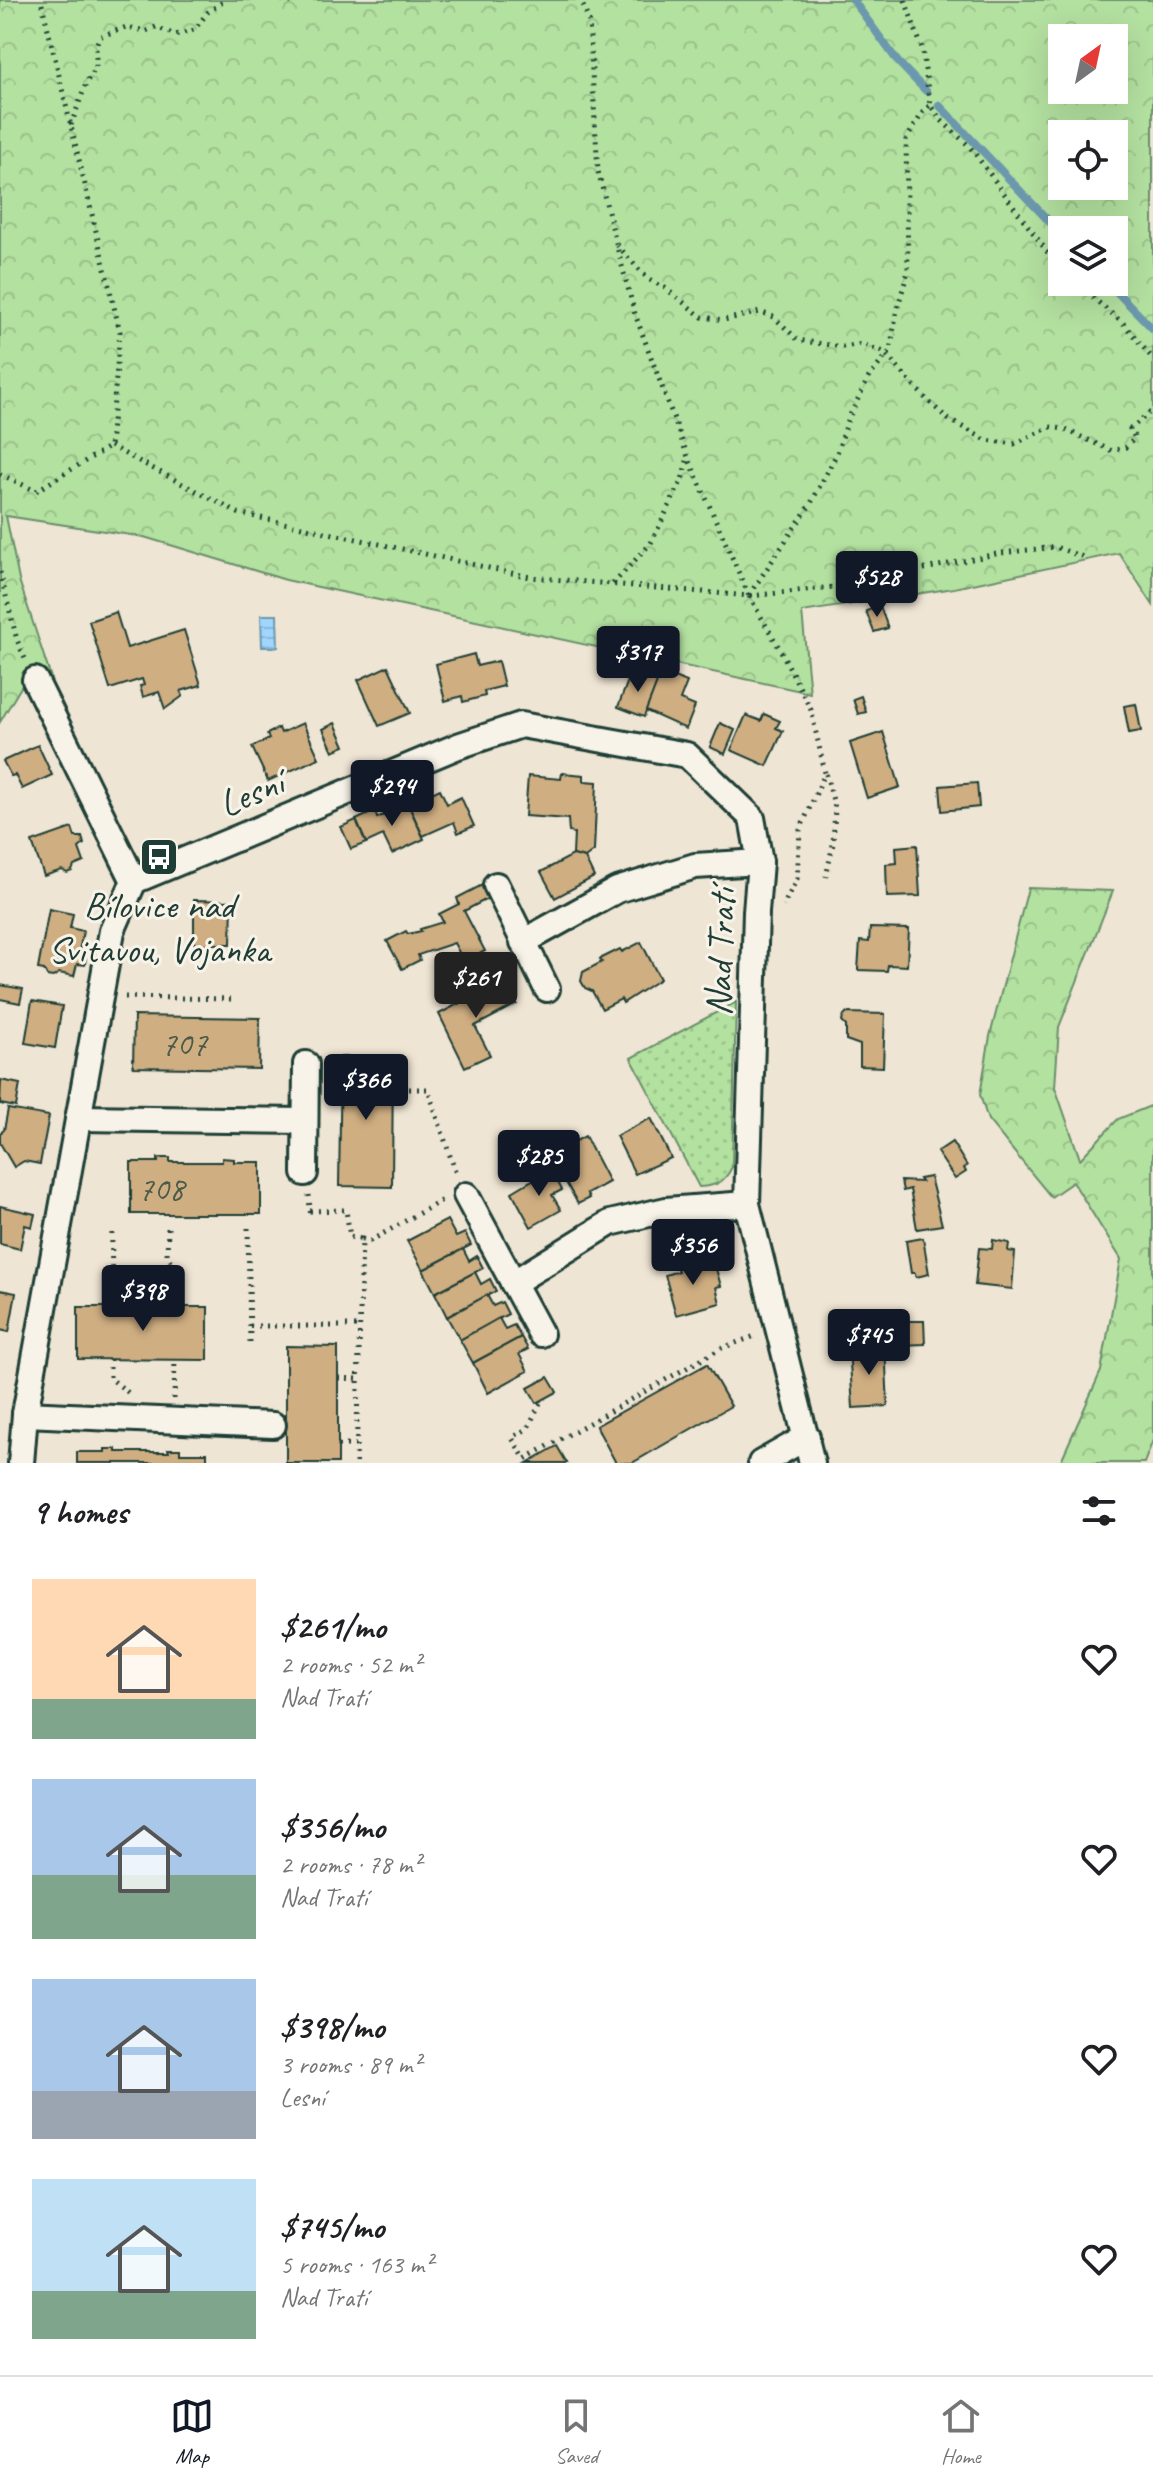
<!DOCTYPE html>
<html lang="en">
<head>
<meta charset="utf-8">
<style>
  :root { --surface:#fff; --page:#f6f6f6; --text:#202124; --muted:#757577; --line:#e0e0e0; --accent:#111827 }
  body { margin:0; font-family:Caveat,sans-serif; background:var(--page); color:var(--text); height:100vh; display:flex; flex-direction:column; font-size:30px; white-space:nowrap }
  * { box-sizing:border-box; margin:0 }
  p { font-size:26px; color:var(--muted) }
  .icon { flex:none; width:44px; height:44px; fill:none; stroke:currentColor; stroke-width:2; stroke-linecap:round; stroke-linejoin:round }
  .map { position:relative; height:1463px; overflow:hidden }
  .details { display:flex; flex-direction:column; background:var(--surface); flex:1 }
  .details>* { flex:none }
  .needle { width:52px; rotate:33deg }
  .controls { position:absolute; left:1048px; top:24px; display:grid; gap:16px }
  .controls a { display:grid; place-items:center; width:80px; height:80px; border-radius:0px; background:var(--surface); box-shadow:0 8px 32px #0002; font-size:40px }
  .price { position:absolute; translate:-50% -68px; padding:0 18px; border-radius:8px; background:var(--accent); color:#fff; font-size:26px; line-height:52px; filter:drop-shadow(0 2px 4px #0008) }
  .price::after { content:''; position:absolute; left:50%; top:48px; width:24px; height:18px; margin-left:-12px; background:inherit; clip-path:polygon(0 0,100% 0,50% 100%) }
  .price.on { background:#222; color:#fff }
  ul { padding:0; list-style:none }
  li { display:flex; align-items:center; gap:24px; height:200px; padding:0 32px }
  li span { display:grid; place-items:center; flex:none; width:224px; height:160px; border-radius:0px; color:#555 }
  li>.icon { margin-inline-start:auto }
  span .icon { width:96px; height:96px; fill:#fffc; stroke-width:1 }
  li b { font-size:34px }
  h2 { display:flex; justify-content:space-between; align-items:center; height:96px; padding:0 32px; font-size:34px }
  .tab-bar { display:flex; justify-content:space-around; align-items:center; height:112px; border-top:2px solid var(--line); background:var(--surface); font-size:22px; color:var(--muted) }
  .tab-bar a { display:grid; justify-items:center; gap:4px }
  .tab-bar .on { color:var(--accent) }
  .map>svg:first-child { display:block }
  .grass { fill:url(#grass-dots); stroke:#698f6a; stroke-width:2 }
  .forest { fill:url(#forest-crowns); stroke:#698f6a; stroke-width:2; fill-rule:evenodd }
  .water { fill:url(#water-rules); stroke:#6c98ad; stroke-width:2 }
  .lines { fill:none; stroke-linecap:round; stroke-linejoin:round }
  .stream { stroke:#6c98ad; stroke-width:8 }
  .building { fill:#cfae82; stroke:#1f3d34; stroke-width:2 }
  .minor-casing { stroke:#1f3d34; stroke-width:30 }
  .path { stroke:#1f3d34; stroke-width:5; stroke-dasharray:2 6; stroke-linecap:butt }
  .minor { stroke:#f7f3e8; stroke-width:24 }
  .labels { text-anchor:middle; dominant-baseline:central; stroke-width:6; stroke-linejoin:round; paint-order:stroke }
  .number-label { font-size:34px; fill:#4b5948 }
  .street-label { font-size:38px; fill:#1f3d34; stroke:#f7f3e8 }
  .poi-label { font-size:38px; fill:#1f3d34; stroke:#f7f3e8 }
</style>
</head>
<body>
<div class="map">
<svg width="1153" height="1463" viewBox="0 0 1153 1463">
  <defs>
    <pattern id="grass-dots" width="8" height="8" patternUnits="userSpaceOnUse" patternTransform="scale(2)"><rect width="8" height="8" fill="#b3e1a0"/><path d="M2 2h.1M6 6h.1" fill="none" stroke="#9ac28a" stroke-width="1.8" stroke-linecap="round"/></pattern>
    <pattern id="forest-crowns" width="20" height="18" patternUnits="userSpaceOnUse" patternTransform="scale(2)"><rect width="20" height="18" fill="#b3e1a0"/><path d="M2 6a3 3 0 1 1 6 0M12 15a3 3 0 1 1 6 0" fill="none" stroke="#9ac28a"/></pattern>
    <pattern id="water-rules" width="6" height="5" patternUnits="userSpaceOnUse" patternTransform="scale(2)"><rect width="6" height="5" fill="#a0d5fe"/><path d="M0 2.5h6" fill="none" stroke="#89b8da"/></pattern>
  </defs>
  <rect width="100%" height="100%" fill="#efe5d4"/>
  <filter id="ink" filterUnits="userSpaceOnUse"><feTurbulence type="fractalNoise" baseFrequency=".0125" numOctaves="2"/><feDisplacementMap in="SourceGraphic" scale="16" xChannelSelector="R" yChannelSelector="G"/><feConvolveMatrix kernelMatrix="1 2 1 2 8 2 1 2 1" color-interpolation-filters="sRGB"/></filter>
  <g filter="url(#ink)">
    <path class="grass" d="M 736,1002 L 732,1167 C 724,1183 716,1186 699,1187 L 631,1058 Z"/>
    <g class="forest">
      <path d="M 0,0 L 1153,0 L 1153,605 L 1119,553 L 954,588 L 802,612 L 810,693 L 286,580 L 144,537 L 6,516 L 19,580 L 51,678 L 24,682 L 0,722 ZM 1062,38 L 1114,38 L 1114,90 L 1062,90 ZM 1062,134 L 1114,134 L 1114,186 L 1062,186 ZM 1062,230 L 1114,230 L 1114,282 L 1062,282 Z"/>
      <path d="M 1028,888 L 1113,891 L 1059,1027 L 1055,1087 L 1080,1159 L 1118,1119 L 1153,1105 L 1153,1440 L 1144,1463 L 1060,1463 L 1101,1371 L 1121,1259 L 1073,1182 L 1051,1197 L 988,1120 L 980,1095 L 990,1036 Z"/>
    </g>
    <path class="water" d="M 261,615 L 277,615 L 278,647 L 262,647 Z"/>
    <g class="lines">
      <g class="stream">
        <path d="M 853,0 L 898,62 L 926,91"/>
        <path d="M 939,105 L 1062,235"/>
        <path d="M 1107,282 L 1153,329"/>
      </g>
    </g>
    <g class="building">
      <path d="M 880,606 L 888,628 L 874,632 L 866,611 Z"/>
      <path d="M 116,612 L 127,648 L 184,630 L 201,685 L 181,691 L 183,696 L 165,709 L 159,692 L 143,697 L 140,686 L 144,685 L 142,679 L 110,689 L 89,621 Z"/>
      <path d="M 474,654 L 477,666 L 498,661 L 504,686 L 484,691 L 485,696 L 463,702 L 462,696 L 445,701 L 436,664 Z"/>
      <path d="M 388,666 L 410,713 L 379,726 L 358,680 Z"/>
      <path d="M 632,670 L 658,680 L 644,717 L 618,707 Z"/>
      <path d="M 661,672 L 687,682 L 680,700 L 695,706 L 686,729 L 646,711 Z"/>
      <path d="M 861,696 L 866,712 L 858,714 L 853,699 Z"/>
      <path d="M 1136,704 L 1141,731 L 1129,733 L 1124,706 Z"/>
      <path d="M 764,714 L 780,721 L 776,728 L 783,731 L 767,766 L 731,750 L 746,715 L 761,721 Z"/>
      <path d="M 303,723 L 319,758 L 268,781 L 252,747 L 269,739 L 267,734 L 279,728 L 281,733 Z"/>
      <path d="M 335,723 L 345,746 L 333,751 L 323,729 Z"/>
      <path d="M 720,723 L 735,730 L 725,754 L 710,747 Z"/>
      <path d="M 883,732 L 900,787 L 867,798 L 850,743 Z"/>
      <path d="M 38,745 L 52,775 L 22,789 L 15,775 L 11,776 L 3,761 Z"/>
      <path d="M 562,773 L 584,775 L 584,781 L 597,782 L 594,851 L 585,858 L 573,855 L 574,833 L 569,832 L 568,819 L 525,816 L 528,776 L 561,779 Z"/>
      <path d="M 977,783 L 979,807 L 942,811 L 940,786 Z"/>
      <path d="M 440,789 L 447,804 L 461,797 L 474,826 L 458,833 L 454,822 L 423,836 L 408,804 Z"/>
      <path d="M 408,804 L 424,839 L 392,854 L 383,835 L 366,843 L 356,820 L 375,811 L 377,818 Z"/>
      <path d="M 356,820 L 366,843 L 351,849 L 341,827 Z"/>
      <path d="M 72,828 L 75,837 L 82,837 L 84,844 L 79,848 L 84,862 L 74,866 L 72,871 L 67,873 L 62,870 L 44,876 L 32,842 Z"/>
      <path d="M 917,845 L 920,896 L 887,897 L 886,864 L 897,863 L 896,847 Z"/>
      <path d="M 573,855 L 585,858 L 594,877 L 555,898 L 541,872 Z"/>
      <path d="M 482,885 L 489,898 L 464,911 L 485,951 L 464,962 L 454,943 L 418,955 L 420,960 L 402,969 L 387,941 L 406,931 L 408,934 L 421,931 L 420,929 L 443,922 L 439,914 L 459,904 L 457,898 Z"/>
      <path d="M 194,900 L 232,901 L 231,944 L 194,944 Z"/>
      <path d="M 49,909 L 73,914 L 70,928 L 83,931 L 79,952 L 86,953 L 85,965 L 77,964 L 74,976 L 59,973 L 53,977 L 47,976 L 44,970 L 38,969 Z"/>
      <path d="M 870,928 L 909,929 L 907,966 L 888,965 L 887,971 L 858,970 L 860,941 L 869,942 Z"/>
      <path d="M 641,942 L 660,979 L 623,1003 L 621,999 L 602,1009 L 592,991 L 585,988 L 581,981 L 583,972 L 602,962 L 600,959 L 620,949 L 622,952 Z"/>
      <path d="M 505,979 L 517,1004 L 475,1026 L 490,1055 L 465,1067 L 439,1014 Z"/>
      <path d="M 0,985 L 23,989 L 20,1003 L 0,999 Z"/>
      <path d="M 32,1001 L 62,1006 L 55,1048 L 25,1043 Z"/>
      <path d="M 847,1013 L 885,1014 L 883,1067 L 860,1066 L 860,1045 L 846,1040 L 846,1026 L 842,1022 L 843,1017 Z"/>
      <path d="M 134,1016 L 260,1018 L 259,1069 L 133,1067 Z"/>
      <path d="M 341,1057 L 393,1057 L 392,1187 L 339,1186 Z"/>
      <path d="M 1,1080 L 20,1084 L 16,1107 L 0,1104 Z"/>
      <path d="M 8,1109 L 49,1116 L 40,1164 L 24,1161 L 14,1167 L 0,1143 L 0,1133 L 4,1130 Z"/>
      <path d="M 651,1118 L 671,1158 L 635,1174 L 616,1136 Z"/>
      <path d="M 585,1136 L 609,1182 L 587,1194 L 589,1198 L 578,1204 L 564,1179 L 572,1175 L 559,1150 Z"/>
      <path d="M 952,1142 L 967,1166 L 964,1168 L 966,1172 L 955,1179 L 937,1152 Z"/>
      <path d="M 158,1158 L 170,1158 L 170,1162 L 222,1162 L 222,1158 L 234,1159 L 234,1162 L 261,1162 L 261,1214 L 131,1214 L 131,1162 L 158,1162 Z"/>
      <path d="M 551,1169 L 562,1190 L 552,1195 L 561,1210 L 531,1227 L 512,1192 Z"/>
      <path d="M 930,1177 L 942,1225 L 917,1229 L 910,1189 L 903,1191 L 901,1181 L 921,1182 L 919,1179 Z"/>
      <path d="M 0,1206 L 35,1214 L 32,1227 L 25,1225 L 20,1249 L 0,1244 Z"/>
      <path d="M 447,1220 L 456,1237 L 465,1233 L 471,1245 L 423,1270 L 407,1241 Z"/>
      <path d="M 923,1238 L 929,1274 L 916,1277 L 915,1273 L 911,1273 L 906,1241 Z"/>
      <path d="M 993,1240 L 1009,1243 L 1008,1251 L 1015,1252 L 1012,1289 L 975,1285 L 979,1248 L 992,1249 Z"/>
      <path d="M 463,1249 L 469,1261 L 477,1256 L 483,1268 L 435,1293 L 423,1270 Z"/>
      <path d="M 690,1260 L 692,1267 L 714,1262 L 721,1286 L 716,1287 L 720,1303 L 676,1315 L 665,1275 L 678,1271 L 675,1264 Z"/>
      <path d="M 475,1272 L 481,1284 L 490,1279 L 496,1291 L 447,1317 L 435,1293 Z"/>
      <path d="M 0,1290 L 16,1293 L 9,1332 L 0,1330 Z"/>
      <path d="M 487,1295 L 493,1306 L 502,1302 L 508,1314 L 460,1340 L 447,1317 Z"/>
      <path d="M 78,1307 L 208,1307 L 208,1360 L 78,1359 Z"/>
      <path d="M 499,1318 L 505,1329 L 514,1325 L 521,1337 L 473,1363 L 460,1340 Z"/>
      <path d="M 899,1321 L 924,1321 L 925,1344 L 900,1345 Z"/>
      <path d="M 521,1337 L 528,1349 L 519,1354 L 528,1371 L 488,1393 L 473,1363 Z"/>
      <path d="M 286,1346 L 338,1347 L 338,1463 L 286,1463 Z"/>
      <path d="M 885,1346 L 888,1406 L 853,1408 L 849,1348 Z"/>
      <path d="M 707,1364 L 731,1406 L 632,1463 L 616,1463 L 596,1426 Z"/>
      <path d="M 548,1377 L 557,1392 L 537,1403 L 528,1388 Z"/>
      <path d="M 557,1446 L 567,1463 L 527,1463 Z"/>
      <path d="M 105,1449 L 116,1449 L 116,1452 L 169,1452 L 168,1449 L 180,1449 L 180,1453 L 207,1453 L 207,1463 L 77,1463 L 77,1452 L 105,1452 Z"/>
    </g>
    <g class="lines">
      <defs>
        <g id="minor">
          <path d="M 35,680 L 134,881"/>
          <path d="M 496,885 L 547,989"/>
          <path d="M 523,942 L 617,890 L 695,866 L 760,862"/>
          <path d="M 78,1118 L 304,1121"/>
          <path d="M 305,1173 L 306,1064"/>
          <path d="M 466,1195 L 541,1334"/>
          <path d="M 513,1283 L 610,1223 L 666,1210 L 747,1204"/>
          <path d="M 25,1414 L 273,1425"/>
          <path d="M 21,1463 L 25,1414 L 112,931 L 134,881 L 458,746 L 521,725 L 687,755 L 752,818 L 760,862 L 756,912 L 747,1204 L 812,1463"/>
          <path d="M 761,1463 L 807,1437"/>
        </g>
      </defs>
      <use href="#minor" class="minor-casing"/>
      <g class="path">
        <path d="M 282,0 L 295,3 L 296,0"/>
        <path d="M 905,0 L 922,48 L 930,105 L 941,120 L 970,147 L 1062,272"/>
        <path d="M 71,125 L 87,81 L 96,68 L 96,46 L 99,37 L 126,27 L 146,31 L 156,27 L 175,35 L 194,30 L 208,12 L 226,0"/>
        <path d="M 617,245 L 648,279 L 665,288 L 702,317 L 724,320 L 760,312 L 774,317 L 798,340 L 843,347 L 862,344 L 884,352 L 927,400 L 948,419 L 986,440 L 1014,444 L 1050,427 L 1064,429 L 1112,451 L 1126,447 L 1135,438 L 1130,429 L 1149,413 L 1153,414"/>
        <path d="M 1074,282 L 1123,323 L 1153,359"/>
        <path d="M 110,446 L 238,513 L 530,577 L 749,596 L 688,457 L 635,314 L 618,251 L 598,171 L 589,22 L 581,0"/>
        <path d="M 0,474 L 36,491 L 110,446 L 120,332 L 41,0"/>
        <path d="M 0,572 L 17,640 L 26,661"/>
        <path d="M 613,584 L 651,543 L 682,480 L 688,457"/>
        <path d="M 749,595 L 810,505 L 837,453 L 849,417 L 869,377 L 890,351 L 897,310 L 908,271 L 906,140 L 923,112 L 930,105"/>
        <path d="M 749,596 L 781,651 L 811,710 L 825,773 L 800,830 L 797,879 L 783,906"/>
        <path d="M 750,596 L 843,586 L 1001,553 L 1055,547 L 1086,558"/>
        <path d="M 826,774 L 835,808 L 833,844 L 826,877"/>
        <path d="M 125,997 L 231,999"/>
        <path d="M 393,1089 L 428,1089 L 457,1177"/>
        <path d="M 309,1195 L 310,1211 L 346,1210 L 350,1237 L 362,1239"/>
        <path d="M 168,1228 L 167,1255 L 175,1268 L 175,1307"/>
        <path d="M 248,1228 L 250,1343"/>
        <path d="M 111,1307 L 112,1229"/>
        <path d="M 250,1326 L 361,1326"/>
        <path d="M 110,1359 L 110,1378 L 130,1394"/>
        <path d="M 339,1378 L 358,1379"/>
        <path d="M 174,1399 L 175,1359"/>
        <path d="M 540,1403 L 528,1428 L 512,1438 L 525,1459 L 722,1348 L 755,1336"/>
        <path d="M 338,1445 L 356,1445"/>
        <path d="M 356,1463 L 362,1239 L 370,1241 L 444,1199"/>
      </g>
      <use href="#minor" class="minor"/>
    </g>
  </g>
  <defs>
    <symbol id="bus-square" viewBox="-11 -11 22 22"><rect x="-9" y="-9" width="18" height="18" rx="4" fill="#1f3d34" stroke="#f7f3e8"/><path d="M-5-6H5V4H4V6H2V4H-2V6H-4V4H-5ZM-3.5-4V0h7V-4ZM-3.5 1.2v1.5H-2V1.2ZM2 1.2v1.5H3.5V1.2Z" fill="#fff"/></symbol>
  </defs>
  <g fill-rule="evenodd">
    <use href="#bus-square" x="137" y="835" width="44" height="44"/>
  </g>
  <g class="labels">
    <g class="number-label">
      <text x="184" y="1043">707</text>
      <text x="161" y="1188">708</text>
    </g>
    <g class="street-label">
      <text transform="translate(251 793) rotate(-23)">Lesní</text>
      <text transform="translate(720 952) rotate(-88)">Nad Tratí</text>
    </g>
    <g class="poi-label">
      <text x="159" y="905">Bílovice nad<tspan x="159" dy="44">Svitavou, Vojanka</tspan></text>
    </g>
  </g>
</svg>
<div class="controls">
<a><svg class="needle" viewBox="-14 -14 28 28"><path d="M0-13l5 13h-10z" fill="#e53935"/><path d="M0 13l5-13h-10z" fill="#757577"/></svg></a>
<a><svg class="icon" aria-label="locate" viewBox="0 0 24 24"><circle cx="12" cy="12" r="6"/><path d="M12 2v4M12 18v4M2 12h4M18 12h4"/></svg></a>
<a><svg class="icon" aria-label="layers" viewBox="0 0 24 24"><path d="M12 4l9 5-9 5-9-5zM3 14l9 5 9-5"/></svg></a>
</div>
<b class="price" style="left:877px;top:619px">$528</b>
<b class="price" style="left:638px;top:694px">$317</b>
<b class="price" style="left:392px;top:828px">$294</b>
<b class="price on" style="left:476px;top:1020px">$261</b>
<b class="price" style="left:366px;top:1122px">$366</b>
<b class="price" style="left:539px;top:1198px">$285</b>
<b class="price" style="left:693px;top:1287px">$356</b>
<b class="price" style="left:143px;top:1333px">$398</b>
<b class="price" style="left:869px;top:1377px">$745</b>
</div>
<section class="details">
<h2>9 homes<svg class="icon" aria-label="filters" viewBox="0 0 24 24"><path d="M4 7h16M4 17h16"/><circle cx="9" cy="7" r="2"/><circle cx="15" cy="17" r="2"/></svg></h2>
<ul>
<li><span style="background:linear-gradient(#ffd9b3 75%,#7fa58c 0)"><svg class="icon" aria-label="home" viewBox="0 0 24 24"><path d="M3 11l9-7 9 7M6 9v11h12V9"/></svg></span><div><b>$261/mo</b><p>2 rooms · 52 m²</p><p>Nad Tratí</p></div><svg class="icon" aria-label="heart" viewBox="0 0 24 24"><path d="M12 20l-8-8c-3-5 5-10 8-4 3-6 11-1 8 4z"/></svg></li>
<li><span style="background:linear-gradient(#a9c7e8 60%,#7fa58c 0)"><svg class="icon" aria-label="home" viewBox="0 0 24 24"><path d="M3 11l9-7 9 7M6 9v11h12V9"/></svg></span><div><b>$356/mo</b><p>2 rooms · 78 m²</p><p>Nad Tratí</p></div><svg class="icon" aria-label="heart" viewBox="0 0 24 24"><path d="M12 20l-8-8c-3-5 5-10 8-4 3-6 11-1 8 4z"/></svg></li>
<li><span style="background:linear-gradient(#a9c7e8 70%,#9aa5b1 0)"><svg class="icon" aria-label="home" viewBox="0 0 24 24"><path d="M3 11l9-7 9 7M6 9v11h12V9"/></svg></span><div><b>$398/mo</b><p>3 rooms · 89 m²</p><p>Lesní</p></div><svg class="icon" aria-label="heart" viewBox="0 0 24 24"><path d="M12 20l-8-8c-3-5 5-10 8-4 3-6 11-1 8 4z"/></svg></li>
<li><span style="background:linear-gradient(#bfe0f5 70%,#7fa58c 0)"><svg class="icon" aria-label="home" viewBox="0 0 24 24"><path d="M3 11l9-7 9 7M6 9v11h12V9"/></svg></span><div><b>$745/mo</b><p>5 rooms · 163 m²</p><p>Nad Tratí</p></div><svg class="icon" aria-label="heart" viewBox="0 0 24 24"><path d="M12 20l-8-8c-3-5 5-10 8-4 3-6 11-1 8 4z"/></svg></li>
</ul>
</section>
<nav class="tab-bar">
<a class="on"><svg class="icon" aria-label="map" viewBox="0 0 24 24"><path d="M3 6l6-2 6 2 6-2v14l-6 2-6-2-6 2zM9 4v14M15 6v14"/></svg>Map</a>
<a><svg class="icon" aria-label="saved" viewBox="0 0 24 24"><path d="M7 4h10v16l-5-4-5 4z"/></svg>Saved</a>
<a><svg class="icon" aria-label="home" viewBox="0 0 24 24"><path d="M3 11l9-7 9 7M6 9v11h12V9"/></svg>Home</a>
</nav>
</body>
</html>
